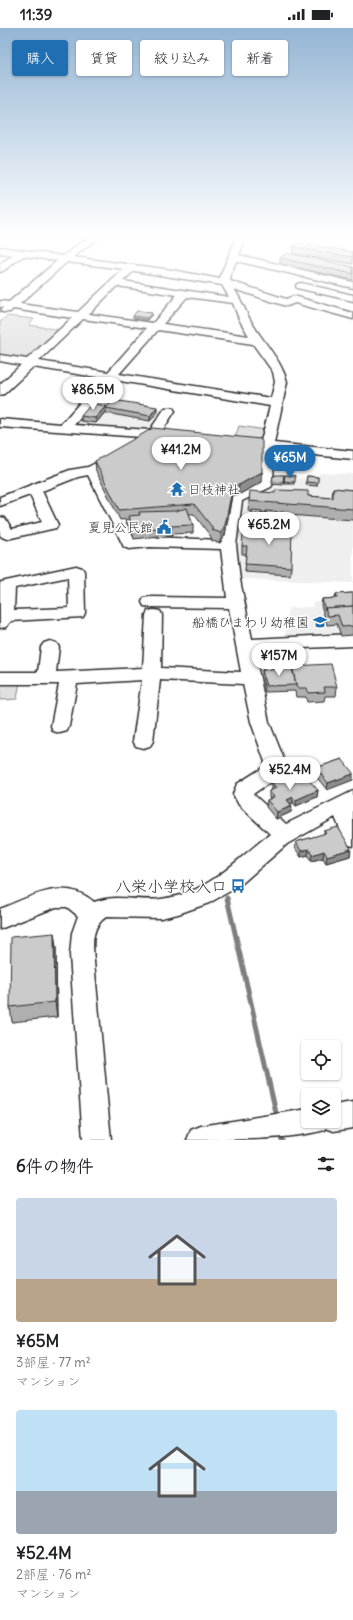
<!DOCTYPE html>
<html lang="ja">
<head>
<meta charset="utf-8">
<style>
  :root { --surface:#fff; --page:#f6f6f6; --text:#202124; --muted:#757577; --accent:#1f6fb2 }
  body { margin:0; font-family:Delius,"Klee One",sans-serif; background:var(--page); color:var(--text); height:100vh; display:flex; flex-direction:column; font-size:15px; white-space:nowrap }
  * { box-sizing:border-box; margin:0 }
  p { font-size:13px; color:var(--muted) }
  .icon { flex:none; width:22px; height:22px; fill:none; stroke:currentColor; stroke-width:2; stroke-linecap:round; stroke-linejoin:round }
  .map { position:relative; height:1112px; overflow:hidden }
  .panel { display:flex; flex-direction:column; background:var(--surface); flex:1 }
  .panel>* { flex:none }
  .guide { position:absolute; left:12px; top:12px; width:329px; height:36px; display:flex; gap:8px }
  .controls { position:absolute; left:301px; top:1012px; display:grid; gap:8px }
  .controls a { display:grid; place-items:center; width:40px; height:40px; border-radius:4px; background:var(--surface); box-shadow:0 1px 3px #0004; font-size:20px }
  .price { position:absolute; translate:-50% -34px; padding:0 9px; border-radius:14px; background:#fff; color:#222; font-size:13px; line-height:26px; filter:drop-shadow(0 1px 2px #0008) }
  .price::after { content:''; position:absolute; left:50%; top:24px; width:12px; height:9px; margin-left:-6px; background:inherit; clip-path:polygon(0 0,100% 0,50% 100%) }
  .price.selected { background:var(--accent); color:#fff }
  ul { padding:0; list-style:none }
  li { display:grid; align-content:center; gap:8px; height:212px; padding:0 16px }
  li span { display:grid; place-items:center; height:124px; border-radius:4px; color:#555 }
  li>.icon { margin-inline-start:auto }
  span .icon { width:72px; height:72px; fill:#fffc; stroke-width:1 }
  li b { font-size:17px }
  h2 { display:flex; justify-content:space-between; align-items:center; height:48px; padding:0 16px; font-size:17px }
  .pill { padding:0 14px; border-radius:4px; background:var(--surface); box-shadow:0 1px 3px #0004; font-size:14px; line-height:36px }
  .pill.selected { background:var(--accent); color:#fff }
  .status { display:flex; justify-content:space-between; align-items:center; height:28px; padding:0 20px; background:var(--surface); direction:ltr }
  .status svg { height:11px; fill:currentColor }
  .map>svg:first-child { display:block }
  .built { fill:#efefef }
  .green { fill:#e0e0e0; stroke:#868686 }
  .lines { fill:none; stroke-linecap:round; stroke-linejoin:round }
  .stream { stroke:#7e7e7e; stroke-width:5 }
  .minor-casing { stroke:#2b2b2b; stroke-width:3 }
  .minor { fill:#fff; fill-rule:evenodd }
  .wall { fill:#afafaf; stroke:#2b2b2b }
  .shaded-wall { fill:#8e8e8e; stroke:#2b2b2b }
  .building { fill:#cbcbcb; stroke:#2b2b2b }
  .labels { text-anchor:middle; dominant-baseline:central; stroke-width:3; stroke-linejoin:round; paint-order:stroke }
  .poi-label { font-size:13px; fill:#2b2b2b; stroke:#fff; text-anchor:end }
  .near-poi-label { font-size:16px; fill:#2b2b2b; stroke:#fff; text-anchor:end }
</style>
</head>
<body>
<div class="status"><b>11:39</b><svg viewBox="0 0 49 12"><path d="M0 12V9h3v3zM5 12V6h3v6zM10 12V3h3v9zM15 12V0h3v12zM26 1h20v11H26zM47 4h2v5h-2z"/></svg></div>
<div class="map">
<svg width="353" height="1112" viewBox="0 0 353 1112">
  <rect width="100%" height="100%" fill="#fff"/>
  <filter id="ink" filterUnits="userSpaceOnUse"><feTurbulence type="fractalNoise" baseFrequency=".025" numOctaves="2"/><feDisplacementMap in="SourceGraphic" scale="8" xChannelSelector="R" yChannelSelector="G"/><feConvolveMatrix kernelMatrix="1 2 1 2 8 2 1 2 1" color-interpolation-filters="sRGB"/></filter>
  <g filter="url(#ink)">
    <g class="built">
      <path d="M 97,373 L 162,384 L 163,385 L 154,403 L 76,397 L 74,395 L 92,374 Z"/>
      <path d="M 319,445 L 353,446 L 353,555 L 241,551 L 234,514 L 240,470 L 269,448 L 318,451 Z"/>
      <path d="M 333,567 L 353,568 L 353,609 L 285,613 L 288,580 L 313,579 L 312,574 L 321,574 L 333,570 Z"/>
    </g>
    <g class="green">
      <path d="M 7,288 L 34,291 L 29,297 L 61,302 L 27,331 L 0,327 L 0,294 Z"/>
      <path d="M 239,398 L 266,402 C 260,417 247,412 234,412 Z"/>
      <path d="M 0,654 L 20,654 L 17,671 L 0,672 Z"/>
    </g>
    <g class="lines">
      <g class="stream">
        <path d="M 227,870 L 277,1089"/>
        <path d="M 280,1105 L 282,1112"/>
      </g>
      <defs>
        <g id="minor">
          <path d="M 90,208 L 101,208 L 73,229 L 172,242 L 220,251 L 221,246 L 237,208 L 246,208 L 239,227 L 353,254 L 353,260 L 236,233 L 231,246 L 230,253 L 286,271 L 294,268 L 353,285 L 353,291 L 295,275 L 287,278 L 283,277 L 234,261 C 242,272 245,284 252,295 C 263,314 282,333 287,354 L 274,415 L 353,423 L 353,431 L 274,423 L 273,456 L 271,459 L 242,473 L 236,517 L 240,552 L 252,611 L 353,606 L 353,618 L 254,622 L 269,694 L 285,734 L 279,748 L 253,766 L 286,796 L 353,763 L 353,818 L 346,816 L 335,789 L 287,816 L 239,858 L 209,875 L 178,886 L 161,890 L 106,889 C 90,900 93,917 94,934 L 111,1112 L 83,1112 L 70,927 L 72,905 L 78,888 L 67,879 L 56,879 L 0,901 L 0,881 C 31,869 64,848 94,874 C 118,865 137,874 161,871 C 210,865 234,833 270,806 L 239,777 L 233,766 L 237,756 L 264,739 L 265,734 L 251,694 L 243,656 L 160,652 L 153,713 L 150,718 L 143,720 L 136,718 L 133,713 L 142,652 L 77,656 L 69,698 L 67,703 L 60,705 L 53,703 L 51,698 L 59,656 L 0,656 L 0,644 L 38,644 L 41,619 L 44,615 L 50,613 L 56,615 L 59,619 L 56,644 L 143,640 L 146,587 L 148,583 L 154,582 L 160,583 L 162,587 L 161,640 L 241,644 L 229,580 L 150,579 L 144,578 L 142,574 L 144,570 L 150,569 L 227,570 L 221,521 L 150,519 L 129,521 L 124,519 L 88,447 L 78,449 L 42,463 L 58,497 L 56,500 L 7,511 L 2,509 L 0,507 L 0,489 L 5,490 L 12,501 L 42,494 L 30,467 L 0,478 L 0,469 L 70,442 L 88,439 L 113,426 L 118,427 L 120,430 L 118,433 L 100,443 L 134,511 L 150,509 L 221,512 L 228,471 L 230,468 L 259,454 L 260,421 L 252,420 L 250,417 L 252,414 L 261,413 L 270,378 L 114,352 L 74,397 L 150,402 L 165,380 L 173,380 L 175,383 L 162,403 L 169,404 L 171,407 L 169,410 L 156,410 L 147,414 L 142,413 L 141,409 L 0,399 L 0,391 L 61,396 L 102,350 L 33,339 L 4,366 L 0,367 L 0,356 L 21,337 L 0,333 L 0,327 L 27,331 L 72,290 L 13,281 L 10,284 L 2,284 L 1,282 L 3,279 L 0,279 L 0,273 L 9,274 L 57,233 L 23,228 L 3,243 L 0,244 L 0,236 L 13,227 L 0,225 L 0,219 L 63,228 ZM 67,234 L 124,241 L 78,284 L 20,276 ZM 134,243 L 222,257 L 229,269 L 123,253 ZM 117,258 L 177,267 L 153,295 L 89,286 ZM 187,269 L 233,275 L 239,291 L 249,308 L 163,296 ZM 83,291 L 147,300 L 108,344 L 39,333 ZM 158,302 L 253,316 L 273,344 L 275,354 L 271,370 L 119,346 Z"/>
          <path d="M 301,255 L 353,267 L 353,273 L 297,260 L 296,258 L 297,256 Z"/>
          <path d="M 76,538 L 82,540 L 84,543 L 85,585 L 83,589 L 11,593 L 6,599 L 0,600 L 0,556 L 1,554 ZM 68,549 L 69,580 L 14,582 L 15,560 Z"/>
          <path d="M 353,1074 L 353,1100 L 334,1103 L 326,1100 L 325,1102 C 288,1112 228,1112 187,1112 L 191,1102 L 201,1098 L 308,1081 L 308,1093 L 334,1093 L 334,1077 Z"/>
        </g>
      </defs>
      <use href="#minor" class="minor-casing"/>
      <use href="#minor" class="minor"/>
    </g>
    <g class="wall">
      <path d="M 293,219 L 353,224 L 353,236 L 293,226 Z"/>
      <path d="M 280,230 L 353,239 L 353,252 L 280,236 Z"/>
      <path d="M 152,287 L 147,292 L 133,290 L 133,288 Z"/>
      <path d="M 106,379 L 157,385 L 150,393 L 106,385 L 106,383 L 96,395 L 81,393 L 81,388 Z"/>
      <path d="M 95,433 L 262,444 L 262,454 L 238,467 L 232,467 L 225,507 L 220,515 L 212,513 L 211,509 L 194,486 L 189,486 L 193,497 L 193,505 L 172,506 L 172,508 L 158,510 L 158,508 L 134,511 L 130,496 L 130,491 L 120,492 L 96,443 Z"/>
      <path d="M 284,447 L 283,457 L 272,456 L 273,448 Z"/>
      <path d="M 285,447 L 295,448 L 294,456 L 284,456 Z"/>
      <path d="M 307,448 L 318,449 L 317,458 L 306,457 Z"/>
      <path d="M 333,460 L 353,462 L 353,492 L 289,487 L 288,490 L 280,489 L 280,486 L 276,486 L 276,490 L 265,489 L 266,485 L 262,485 L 261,489 L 252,489 L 252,484 L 248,483 L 249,473 L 308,468 L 332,470 Z"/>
      <path d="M 249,507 L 291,539 L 290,547 L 245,544 L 246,526 L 242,526 L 242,518 Z"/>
      <path d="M 353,565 L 353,607 L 341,608 L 337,596 L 327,597 L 321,577 L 322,571 L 335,570 L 336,566 Z"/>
      <path d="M 292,638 L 337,659 L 336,668 L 325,668 L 324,673 L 307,674 L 306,669 L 296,669 L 295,663 L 265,664 L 262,648 L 262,642 L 292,640 Z"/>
      <path d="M 342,731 L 327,762 L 315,747 L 316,740 Z"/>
      <path d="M 299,749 L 318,762 L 317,769 L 296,778 L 293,775 L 290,776 L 292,778 L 291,784 L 276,791 L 266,779 L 267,772 L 270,771 L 269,769 L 269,763 L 272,762 L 272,755 Z"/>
      <path d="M 324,803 L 351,821 L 350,828 L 326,835 L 323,830 L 311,833 L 308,827 L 301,829 L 295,820 L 296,814 L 324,806 Z"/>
      <path d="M 54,905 L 56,920 L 57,989 L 12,994 L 10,979 Z"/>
    </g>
    <g class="shaded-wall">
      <path d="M 152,285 L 152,287 L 147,292 L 147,290 Z"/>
      <path d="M 106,378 L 106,383 L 96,395 L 95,390 Z"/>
      <path d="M 157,379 L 157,385 L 150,393 L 150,388 Z"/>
      <path d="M 262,444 L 262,454 L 238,467 L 239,457 Z"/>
      <path d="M 233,457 L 232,467 L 225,507 L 220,515 L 221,505 Z"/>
      <path d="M 353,746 L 353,752 L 327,762 L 328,755 Z"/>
      <path d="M 318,762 L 317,769 L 296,778 L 296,772 Z"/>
      <path d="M 293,769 L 293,775 L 286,778 L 287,772 Z"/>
      <path d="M 292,778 L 291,784 L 276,791 L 277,784 Z"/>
      <path d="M 309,821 L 308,827 L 301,829 L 301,823 Z"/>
      <path d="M 351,821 L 350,828 L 326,835 L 327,828 Z"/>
      <path d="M 324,823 L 323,830 L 311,833 L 312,827 Z"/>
      <path d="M 54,905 L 56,920 L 57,989 L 55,974 Z"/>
    </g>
    <g class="building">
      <path d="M 298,215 L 353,224 L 353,229 L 293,219 Z"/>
      <path d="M 287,225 L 353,239 L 353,246 L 280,230 Z"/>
      <path d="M 137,283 L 152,285 L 147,290 L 133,288 Z"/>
      <path d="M 113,372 L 157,379 L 150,388 L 106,380 Z"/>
      <path d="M 92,375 L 106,378 L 95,390 L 81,388 Z"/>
      <path d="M 153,400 L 260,411 L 262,413 L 262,444 L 239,457 L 233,457 L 225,497 L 221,505 L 212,502 L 212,499 L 194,476 L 119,482 L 95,433 Z"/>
      <path d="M 275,447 L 284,447 L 283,454 L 272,453 L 273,448 L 275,448 Z"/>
      <path d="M 285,447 L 295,448 L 295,454 L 284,453 Z"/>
      <path d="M 307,448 L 318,449 L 318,455 L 306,454 Z"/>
      <path d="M 333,460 L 353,462 L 353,481 L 249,473 L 250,463 L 275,465 L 275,462 L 308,463 L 308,468 L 333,470 Z"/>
      <path d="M 187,480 L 193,497 L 171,498 L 172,500 L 158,502 L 158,500 L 133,502 L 129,488 L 140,487 L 139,484 L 175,483 Z"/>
      <path d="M 252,482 L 262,483 L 261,486 L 252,486 Z"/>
      <path d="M 266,483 L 277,484 L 276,488 L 266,487 Z"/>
      <path d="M 281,484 L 289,485 L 289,487 L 280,487 Z"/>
      <path d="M 250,496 L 292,499 L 291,539 L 245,536 L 247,518 L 242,518 L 243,507 L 249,507 Z"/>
      <path d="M 353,565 L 353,578 L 325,580 L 325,582 L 322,571 L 337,570 L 336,566 Z"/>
      <path d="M 353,578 L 353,598 L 342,599 L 338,587 L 328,588 L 325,580 Z"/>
      <path d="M 331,636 L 337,659 L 324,659 L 325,664 L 308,665 L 307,660 L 297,660 L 292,638 Z"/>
      <path d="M 292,640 L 296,657 L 266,658 L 262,642 Z"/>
      <path d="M 342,731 L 353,745 L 353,746 L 328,755 L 316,740 Z"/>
      <path d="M 295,745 L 299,749 L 304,747 L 318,762 L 296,772 L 293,769 L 287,772 L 292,778 L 277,784 L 267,772 L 274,769 L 269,763 L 276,760 L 272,755 Z"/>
      <path d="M 338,799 L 351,821 L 327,828 L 324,823 L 312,827 L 309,821 L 301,823 L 296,814 L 326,805 L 324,803 Z"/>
      <path d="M 54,905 L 55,974 L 10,979 L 11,909 Z"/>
    </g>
  </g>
  <linearGradient id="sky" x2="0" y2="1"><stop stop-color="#94b5d4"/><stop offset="0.57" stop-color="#fff"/><stop offset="1" stop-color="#fff" stop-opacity="0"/></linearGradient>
  <rect width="353" height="364" fill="url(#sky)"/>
  <defs>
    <symbol id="temple-bare" viewBox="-9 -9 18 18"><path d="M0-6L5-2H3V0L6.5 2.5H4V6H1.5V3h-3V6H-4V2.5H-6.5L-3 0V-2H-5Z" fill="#1f6fb2" stroke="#fff" stroke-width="2.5" paint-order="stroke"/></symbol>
    <symbol id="civic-bare" viewBox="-9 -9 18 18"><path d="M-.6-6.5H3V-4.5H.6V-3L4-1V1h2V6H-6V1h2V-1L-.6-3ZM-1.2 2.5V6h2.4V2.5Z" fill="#1f6fb2" stroke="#fff" stroke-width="2.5" paint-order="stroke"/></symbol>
    <symbol id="school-bare" viewBox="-9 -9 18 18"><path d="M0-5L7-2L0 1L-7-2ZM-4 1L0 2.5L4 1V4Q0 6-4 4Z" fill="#1f6fb2" stroke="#fff" stroke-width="2.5" paint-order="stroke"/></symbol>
    <symbol id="bus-bare" viewBox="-9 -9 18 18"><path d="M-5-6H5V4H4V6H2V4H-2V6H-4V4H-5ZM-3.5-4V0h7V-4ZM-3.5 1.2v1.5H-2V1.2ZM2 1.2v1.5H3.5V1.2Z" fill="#1f6fb2" stroke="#fff" stroke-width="2.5" paint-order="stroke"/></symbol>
  </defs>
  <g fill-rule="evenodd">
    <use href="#temple-bare" x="167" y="451" width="20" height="20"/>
    <use href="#civic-bare" x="154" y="489" width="20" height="20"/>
    <use href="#school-bare" x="310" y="584" width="20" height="20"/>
    <use href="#bus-bare" x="228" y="848" width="20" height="20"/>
  </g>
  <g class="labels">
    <g class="poi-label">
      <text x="188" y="461" text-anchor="start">日枝神社</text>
      <text x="153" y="499">夏見公民館</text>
      <text x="309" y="594">船橋ひまわり幼稚園</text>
    </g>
    <g class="near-poi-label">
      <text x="227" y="858">八栄小学校入口</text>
    </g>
  </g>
</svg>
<div class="controls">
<a><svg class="icon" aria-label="locate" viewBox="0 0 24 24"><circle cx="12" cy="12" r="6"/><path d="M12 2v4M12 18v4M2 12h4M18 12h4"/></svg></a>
<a><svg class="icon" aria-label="layers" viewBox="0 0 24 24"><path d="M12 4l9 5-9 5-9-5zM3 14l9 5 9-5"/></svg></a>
</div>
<b class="price" style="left:93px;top:383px">¥86.5M</b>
<b class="price" style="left:181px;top:443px">¥41.2M</b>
<b class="price selected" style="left:290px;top:451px">¥65M</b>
<b class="price" style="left:269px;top:518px">¥65.2M</b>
<b class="price" style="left:279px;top:649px">¥157M</b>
<b class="price" style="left:290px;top:763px">¥52.4M</b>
<div class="guide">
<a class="pill selected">購入</a>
<a class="pill">賃貸</a>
<a class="pill">絞り込み</a>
<a class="pill">新着</a>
</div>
</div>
<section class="panel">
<h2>6件の物件<svg class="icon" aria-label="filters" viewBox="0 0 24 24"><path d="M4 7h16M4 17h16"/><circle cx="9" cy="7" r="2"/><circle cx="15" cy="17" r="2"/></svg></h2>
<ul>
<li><span style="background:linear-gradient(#c9d6e8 65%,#b9a48a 0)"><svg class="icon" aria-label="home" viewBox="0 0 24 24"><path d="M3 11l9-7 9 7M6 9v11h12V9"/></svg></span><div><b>¥65M</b><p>3部屋 · 77 m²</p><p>マンション</p></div></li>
<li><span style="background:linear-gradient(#bfe0f5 65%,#9aa5b1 0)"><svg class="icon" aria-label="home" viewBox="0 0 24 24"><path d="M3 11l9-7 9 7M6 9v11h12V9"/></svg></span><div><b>¥52.4M</b><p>2部屋 · 76 m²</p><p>マンション</p></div></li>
</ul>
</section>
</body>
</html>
